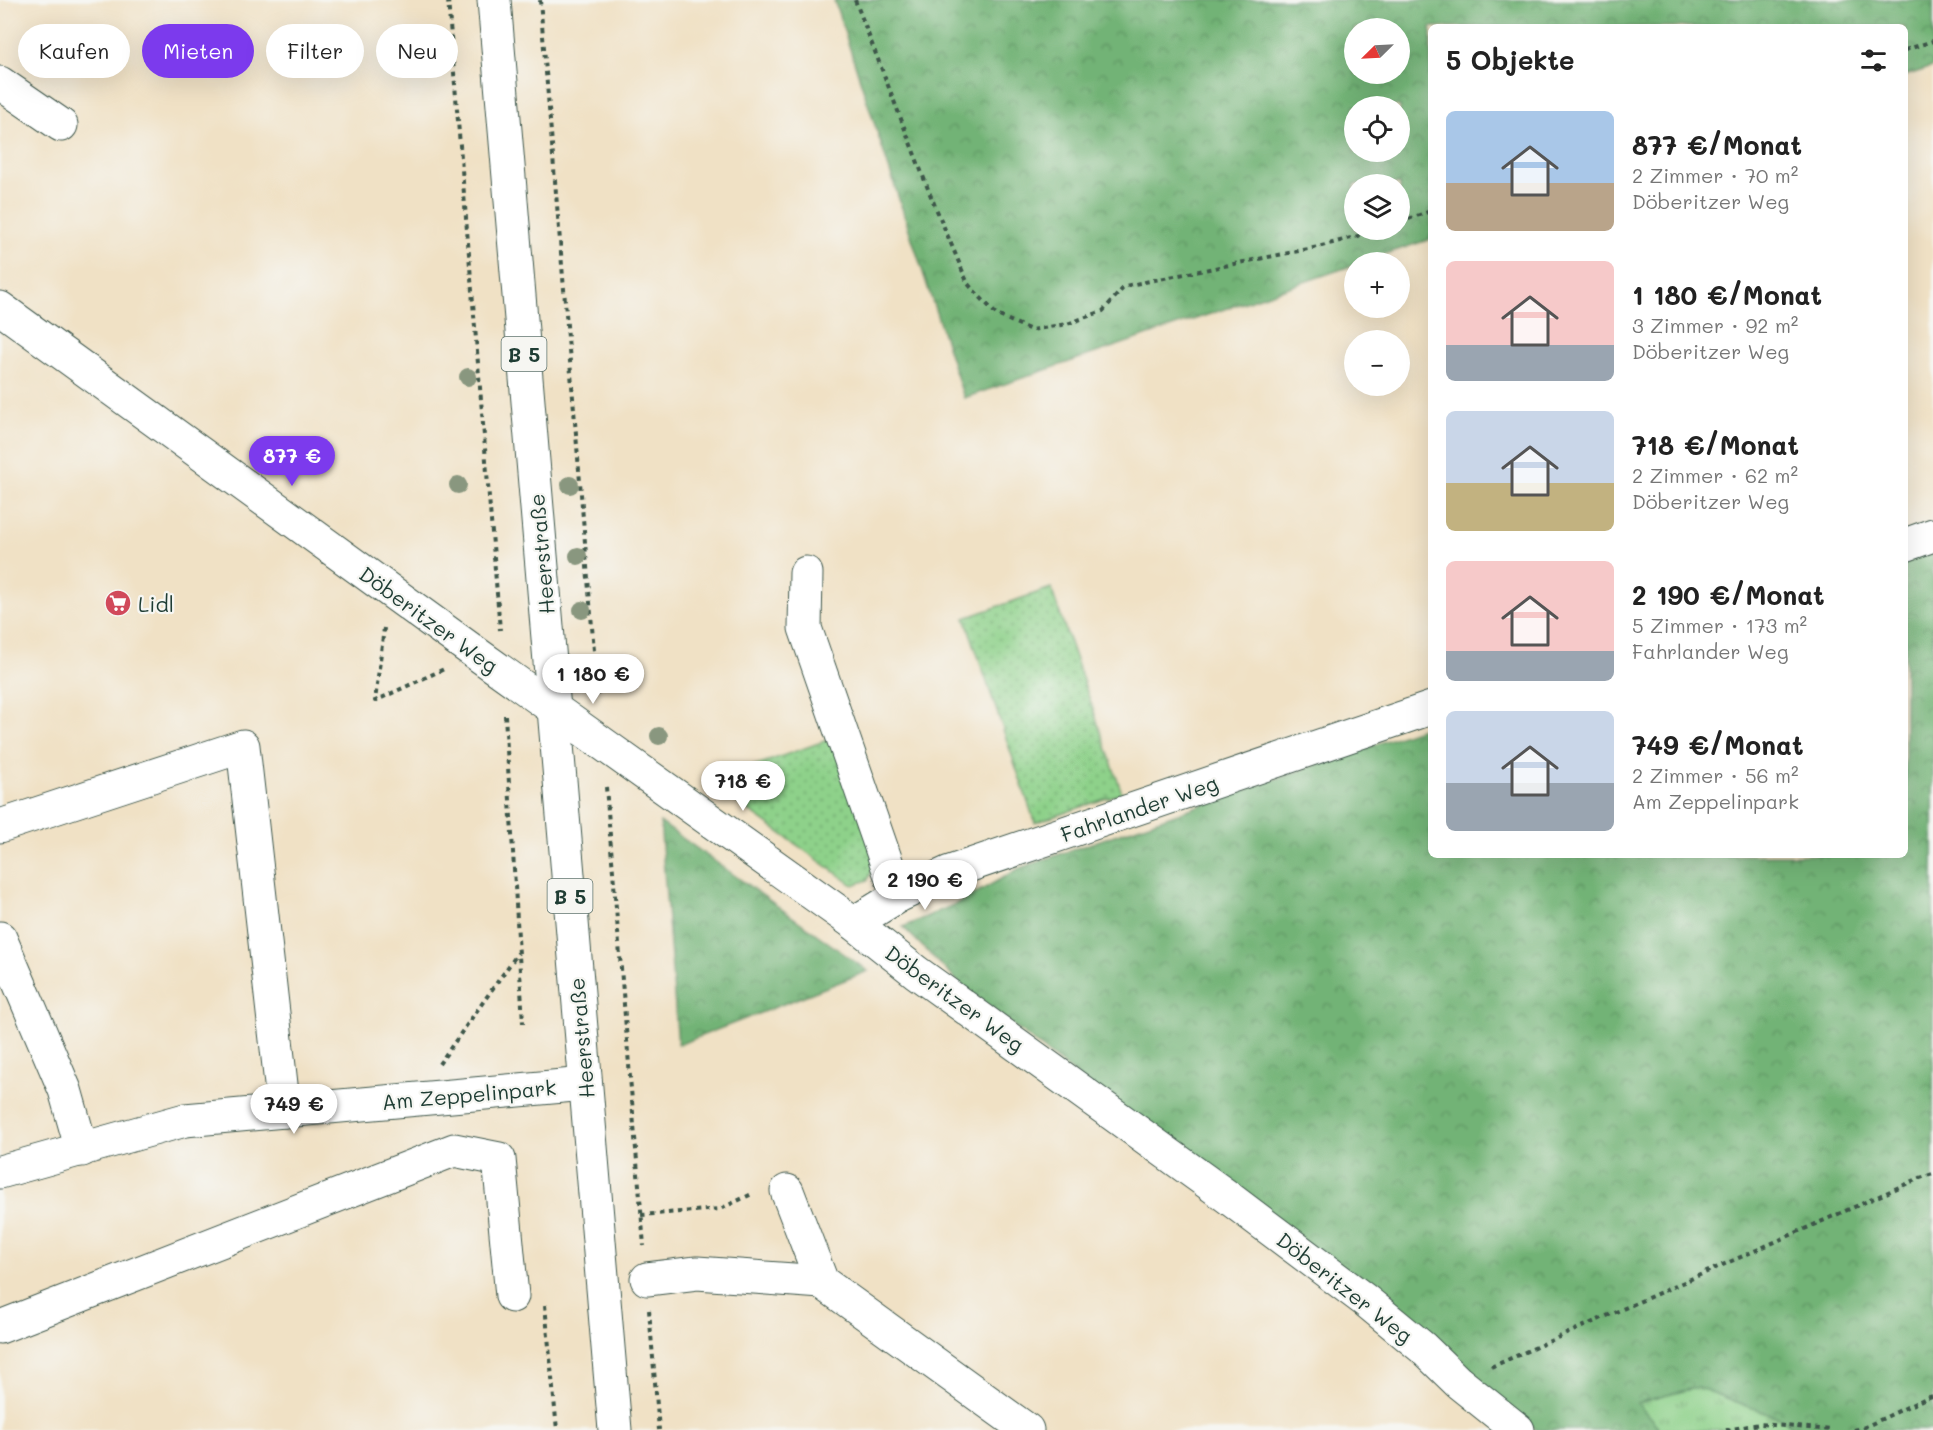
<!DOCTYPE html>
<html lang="de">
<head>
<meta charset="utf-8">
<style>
  :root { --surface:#fff; --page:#f6f6f6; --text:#222; --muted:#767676; --accent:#7c3aed }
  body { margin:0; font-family:Mali,sans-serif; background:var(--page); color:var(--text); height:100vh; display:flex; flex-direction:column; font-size:22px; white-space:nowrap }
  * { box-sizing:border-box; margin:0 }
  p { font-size:20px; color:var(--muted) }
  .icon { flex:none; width:33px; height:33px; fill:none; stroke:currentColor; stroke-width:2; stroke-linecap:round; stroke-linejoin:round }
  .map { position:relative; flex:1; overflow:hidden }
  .drawer { position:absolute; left:1428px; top:24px; width:480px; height:834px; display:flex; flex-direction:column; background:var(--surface); border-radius:9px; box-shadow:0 6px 24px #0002 }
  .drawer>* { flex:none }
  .hud { position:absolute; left:18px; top:24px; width:570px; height:54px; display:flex; gap:12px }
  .needle { width:39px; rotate:246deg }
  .fabs { position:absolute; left:1344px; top:18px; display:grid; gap:12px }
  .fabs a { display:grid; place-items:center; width:66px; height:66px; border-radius:50%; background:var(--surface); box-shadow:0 6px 24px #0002; font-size:30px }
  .price { position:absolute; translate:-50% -51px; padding:0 14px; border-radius:21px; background:#fff; color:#222; font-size:20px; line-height:39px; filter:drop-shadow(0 2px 3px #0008) }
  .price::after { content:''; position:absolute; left:50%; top:36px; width:18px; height:14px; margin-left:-9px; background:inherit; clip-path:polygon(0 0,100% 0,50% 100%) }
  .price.selected { background:var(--accent); color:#fff }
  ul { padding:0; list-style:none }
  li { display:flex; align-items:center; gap:18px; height:150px; padding:0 18px }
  li span { display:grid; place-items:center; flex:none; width:168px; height:120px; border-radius:9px; color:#555 }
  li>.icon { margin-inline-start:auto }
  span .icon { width:72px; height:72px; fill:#fffc; stroke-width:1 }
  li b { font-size:26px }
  h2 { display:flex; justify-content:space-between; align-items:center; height:72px; padding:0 18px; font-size:26px }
  .tag { padding:0 21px; border-radius:27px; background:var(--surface); box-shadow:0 6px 24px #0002; font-size:21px; line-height:54px }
  .tag.selected { background:var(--accent); color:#fff }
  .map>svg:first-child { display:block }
  .grass { fill:url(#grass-tufts); stroke:#56875f; stroke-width:1.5 }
  .forest { fill:url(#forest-crowns); stroke:#487855; stroke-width:1.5; fill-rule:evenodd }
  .garden { fill:url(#garden-dots); stroke:#56875f; stroke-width:1.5 }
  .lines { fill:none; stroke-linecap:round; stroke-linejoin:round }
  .minor-casing { stroke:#3e564a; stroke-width:35 }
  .major-casing { stroke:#3e564a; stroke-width:35 }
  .path { stroke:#3e564a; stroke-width:4; stroke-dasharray:4.5 4.5; stroke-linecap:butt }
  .minor { stroke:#fff; stroke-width:33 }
  .major { stroke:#fff; stroke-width:33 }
  .tree { fill:#89977f }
  .labels { text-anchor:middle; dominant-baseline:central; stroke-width:4.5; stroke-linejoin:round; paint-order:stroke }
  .shield { fill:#f6f6f2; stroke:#60746d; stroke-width:1.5 }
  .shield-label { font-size:20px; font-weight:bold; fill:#1f3d34 }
  .street-label { font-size:21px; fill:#1f3d34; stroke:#f6f6f2 }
  .poi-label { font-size:21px; fill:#1f3d34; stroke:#f6f6f2; text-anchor:start }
</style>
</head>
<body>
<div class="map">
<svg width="1933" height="1430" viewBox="0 0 1933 1430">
  <defs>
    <pattern id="grass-tufts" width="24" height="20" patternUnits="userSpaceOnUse" patternTransform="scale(1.5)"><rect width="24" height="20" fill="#8ed18a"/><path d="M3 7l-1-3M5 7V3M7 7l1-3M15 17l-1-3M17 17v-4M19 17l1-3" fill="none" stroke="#73ab72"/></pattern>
    <pattern id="forest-crowns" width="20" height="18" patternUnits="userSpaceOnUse" patternTransform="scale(1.5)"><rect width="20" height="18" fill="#72b376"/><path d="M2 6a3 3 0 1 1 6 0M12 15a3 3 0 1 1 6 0" fill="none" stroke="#5d9362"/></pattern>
    <pattern id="garden-dots" width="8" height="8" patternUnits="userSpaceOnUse" patternTransform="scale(1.5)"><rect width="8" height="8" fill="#8ed18a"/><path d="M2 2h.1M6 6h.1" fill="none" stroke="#73ab72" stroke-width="1.8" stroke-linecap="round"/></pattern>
  </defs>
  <rect width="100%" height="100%" fill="#f6f6f2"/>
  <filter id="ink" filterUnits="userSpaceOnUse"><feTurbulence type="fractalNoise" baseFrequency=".0167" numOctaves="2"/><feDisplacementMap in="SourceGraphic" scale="12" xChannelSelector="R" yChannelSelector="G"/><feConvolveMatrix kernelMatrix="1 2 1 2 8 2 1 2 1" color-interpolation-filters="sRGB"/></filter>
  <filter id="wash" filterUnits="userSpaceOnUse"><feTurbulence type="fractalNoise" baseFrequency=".008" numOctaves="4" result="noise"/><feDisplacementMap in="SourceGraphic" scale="24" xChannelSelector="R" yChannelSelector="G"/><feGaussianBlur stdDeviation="1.35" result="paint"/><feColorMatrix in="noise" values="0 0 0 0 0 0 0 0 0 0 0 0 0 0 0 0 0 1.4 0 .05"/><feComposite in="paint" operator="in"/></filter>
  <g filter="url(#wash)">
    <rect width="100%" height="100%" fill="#f0e1c5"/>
    <path class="grass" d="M 1698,1387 L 1784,1420 L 1796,1430 L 1661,1430 L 1636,1403 Z"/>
    <g class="forest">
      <path d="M 834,0 L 1933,0 L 1933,67 L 1905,76 L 1905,27 L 1431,27 L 1431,239 L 1361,262 L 1354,262 L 1354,265 L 964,398 ZM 1354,28 L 1400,28 L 1400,74 L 1354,74 ZM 1354,106 L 1400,106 L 1400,152 L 1354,152 ZM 1354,184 L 1400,184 L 1400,230 L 1354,230 Z"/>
      <path d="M 1933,551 L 1933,1430 L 1796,1430 L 1784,1420 L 1698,1387 L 1637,1403 L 1661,1430 L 1536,1430 L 1511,1416 L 959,983 L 903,927 L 962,901 L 1020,868 L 1431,725 L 1431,855 L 1905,855 L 1905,560 Z"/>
      <path d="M 660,821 L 660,822 L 868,971 L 678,1045 Z"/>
    </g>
    <g class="garden">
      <path d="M 1051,588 L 1122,793 L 1035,823 L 965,618 Z"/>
      <path d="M 833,738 L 876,861 L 868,880 L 853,885 L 709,782 Z"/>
    </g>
  </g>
  <g filter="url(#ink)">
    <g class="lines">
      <defs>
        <g id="minor">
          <path d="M 0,83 L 61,125"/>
          <path d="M 0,308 L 477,654 L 854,923 L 916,972 L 1225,1195 L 1366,1301 L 1423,1348 L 1458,1382 L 1518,1430"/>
          <path d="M 1905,545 L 1933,535"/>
          <path d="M 806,573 L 805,628 L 898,896"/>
          <path d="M 0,826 L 243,746 L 284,1111"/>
          <path d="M 854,923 L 898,896 L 950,872 L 1431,708"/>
          <path d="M 0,938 L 65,1090 L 82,1150"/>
          <path d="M 787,1191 L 822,1282 L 1027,1430"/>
          <path d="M 647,1279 L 697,1273 L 822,1282"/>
          <path d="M 0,1327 L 454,1150 L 499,1159 L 512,1296"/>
        </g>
        <g id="major">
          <path d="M 494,0 L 615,1430"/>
          <path d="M 0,1172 L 185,1120 L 585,1084"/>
        </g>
      </defs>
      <use href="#minor" class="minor-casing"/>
      <use href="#major" class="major-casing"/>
      <g class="path">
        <path d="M 448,0 L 500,630"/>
        <path d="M 540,0 L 598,699"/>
        <path d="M 855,0 L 930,194 L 968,284 L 997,315 L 1031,330 L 1067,324 L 1103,311 L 1125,286 L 1318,247 L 1380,230"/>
        <path d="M 1905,50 L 1933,41"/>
        <path d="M 1400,222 L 1431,211"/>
        <path d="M 384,628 L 375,701 L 444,669"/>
        <path d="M 505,715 L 523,1023"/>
        <path d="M 606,787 L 644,1246"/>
        <path d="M 439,1064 L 518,953"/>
        <path d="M 641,1215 L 720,1209 L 754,1193"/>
        <path d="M 545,1305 L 557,1430"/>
        <path d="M 649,1310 L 659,1430"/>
        <path d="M 1491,1367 L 1920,1178 L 1933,1174"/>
        <path d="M 1726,1430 L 1760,1424 L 1833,1430"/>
        <path d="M 1854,1430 L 1865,1427 L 1926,1398 L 1933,1396"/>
      </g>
      <use href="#minor" class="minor"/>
      <use href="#major" class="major"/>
    </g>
    <g class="tree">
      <circle cx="468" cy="377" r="9"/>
      <circle cx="458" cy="485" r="9"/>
      <circle cx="570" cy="485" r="9"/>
      <circle cx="578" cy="556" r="9"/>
      <circle cx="582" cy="610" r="9"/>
      <circle cx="659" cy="736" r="9"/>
    </g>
  </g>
  <defs>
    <symbol id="supermarket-disc" viewBox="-11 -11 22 22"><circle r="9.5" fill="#d1495b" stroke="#f6f6f2"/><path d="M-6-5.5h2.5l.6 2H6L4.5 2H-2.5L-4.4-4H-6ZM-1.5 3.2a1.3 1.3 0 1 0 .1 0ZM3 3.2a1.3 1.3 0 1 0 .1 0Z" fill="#fff"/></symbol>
  </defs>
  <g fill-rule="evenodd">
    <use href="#supermarket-disc" x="103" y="588" width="30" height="30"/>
  </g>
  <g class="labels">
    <g class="shield">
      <rect x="501.5" y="337" width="45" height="34" rx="4.5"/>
      <rect x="547.5" y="879" width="45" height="34" rx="4.5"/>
    </g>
    <g class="shield-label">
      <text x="524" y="354">B 5</text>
      <text x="570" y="896">B 5</text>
    </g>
    <g class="street-label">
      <text transform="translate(541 554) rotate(-95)">Heerstraße</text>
      <text transform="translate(429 619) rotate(36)">Döberitzer Weg</text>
      <text transform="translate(1139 808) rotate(-19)">Fahrlander Weg</text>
      <text transform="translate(955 998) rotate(36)">Döberitzer Weg</text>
      <text transform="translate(581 1038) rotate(-95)">Heerstraße</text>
      <text transform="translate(469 1094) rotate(-5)">Am Zeppelinpark</text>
      <text transform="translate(1345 1287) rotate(38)">Döberitzer Weg</text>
    </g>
    <g class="poi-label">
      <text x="138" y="603">Lidl</text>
    </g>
  </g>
</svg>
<div class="fabs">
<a><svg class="needle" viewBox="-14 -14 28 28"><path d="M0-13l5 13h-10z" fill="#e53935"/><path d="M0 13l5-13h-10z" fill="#767676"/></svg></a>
<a><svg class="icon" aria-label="locate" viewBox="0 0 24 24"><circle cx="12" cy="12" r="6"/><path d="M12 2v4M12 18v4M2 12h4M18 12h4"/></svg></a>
<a><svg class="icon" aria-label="layers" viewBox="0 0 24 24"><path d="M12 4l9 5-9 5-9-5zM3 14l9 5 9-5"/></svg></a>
<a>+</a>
<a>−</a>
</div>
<b class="price selected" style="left:292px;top:487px">877 €</b>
<b class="price" style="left:593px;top:705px">1 180 €</b>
<b class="price" style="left:743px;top:812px">718 €</b>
<b class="price" style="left:925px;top:911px">2 190 €</b>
<b class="price" style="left:294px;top:1135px">749 €</b>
<div class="hud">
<a class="tag">Kaufen</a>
<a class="tag selected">Mieten</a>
<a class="tag">Filter</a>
<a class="tag">Neu</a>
</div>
<section class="drawer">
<h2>5 Objekte<svg class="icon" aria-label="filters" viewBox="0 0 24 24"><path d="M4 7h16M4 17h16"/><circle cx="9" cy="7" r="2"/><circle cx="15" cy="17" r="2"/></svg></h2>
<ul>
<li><span style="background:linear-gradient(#a9c7e8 60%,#b9a48a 0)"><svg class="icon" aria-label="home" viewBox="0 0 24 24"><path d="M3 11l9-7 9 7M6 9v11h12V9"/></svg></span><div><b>877 €/Monat</b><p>2 Zimmer · 70 m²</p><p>Döberitzer Weg</p></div></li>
<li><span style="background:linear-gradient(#f6c9c9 70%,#9aa5b1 0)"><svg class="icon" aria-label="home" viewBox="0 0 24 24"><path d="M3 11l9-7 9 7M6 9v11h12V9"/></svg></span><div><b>1 180 €/Monat</b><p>3 Zimmer · 92 m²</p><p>Döberitzer Weg</p></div></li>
<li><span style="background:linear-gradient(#c9d6e8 60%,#c2b280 0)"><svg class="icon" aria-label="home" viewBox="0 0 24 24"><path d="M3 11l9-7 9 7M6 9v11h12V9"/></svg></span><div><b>718 €/Monat</b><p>2 Zimmer · 62 m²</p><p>Döberitzer Weg</p></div></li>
<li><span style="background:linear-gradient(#f6c9c9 75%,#9aa5b1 0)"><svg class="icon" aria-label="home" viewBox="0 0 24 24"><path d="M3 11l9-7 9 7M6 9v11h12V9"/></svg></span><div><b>2 190 €/Monat</b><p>5 Zimmer · 173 m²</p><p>Fahrlander Weg</p></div></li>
<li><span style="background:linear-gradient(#c9d6e8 60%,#9aa5b1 0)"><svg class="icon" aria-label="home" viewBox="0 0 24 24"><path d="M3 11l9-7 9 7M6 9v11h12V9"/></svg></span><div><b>749 €/Monat</b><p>2 Zimmer · 56 m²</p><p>Am Zeppelinpark</p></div></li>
</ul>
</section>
</div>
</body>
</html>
